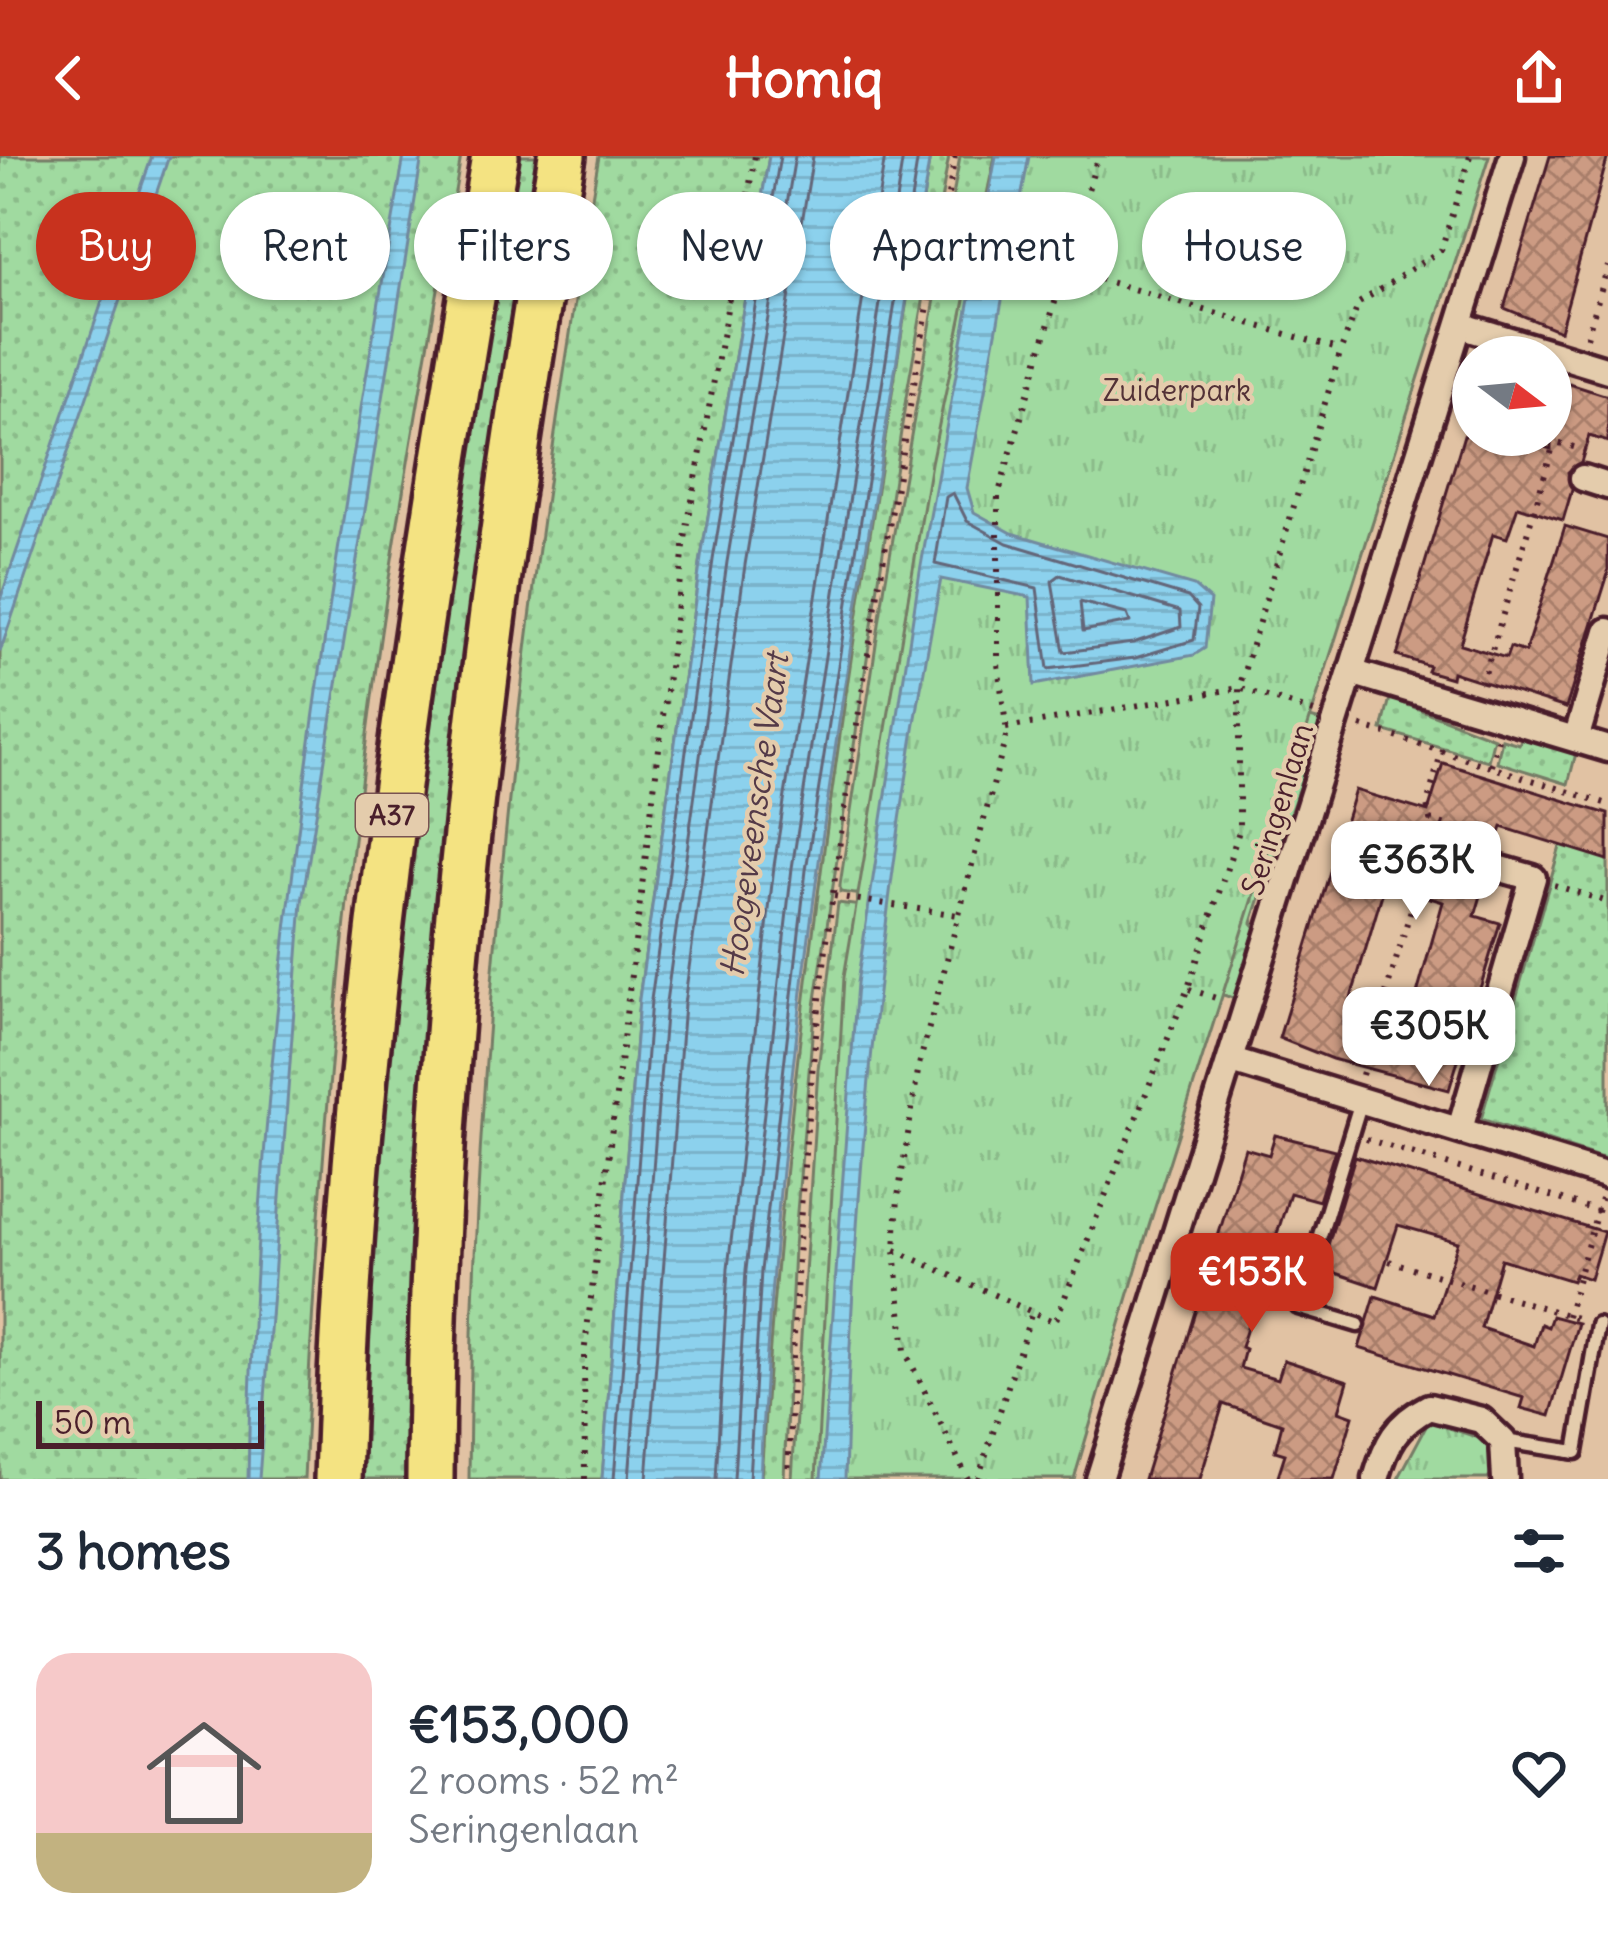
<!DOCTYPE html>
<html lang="en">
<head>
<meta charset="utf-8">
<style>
  :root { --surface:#fff; --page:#f2f2f3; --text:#1f2937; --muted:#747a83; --accent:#c8321e }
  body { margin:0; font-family:Delius,sans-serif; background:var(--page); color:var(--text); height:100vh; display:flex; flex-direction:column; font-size:45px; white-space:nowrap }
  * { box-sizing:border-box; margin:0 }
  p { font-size:39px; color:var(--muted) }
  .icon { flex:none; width:66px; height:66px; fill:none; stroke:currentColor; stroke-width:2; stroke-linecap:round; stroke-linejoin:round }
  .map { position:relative; height:1323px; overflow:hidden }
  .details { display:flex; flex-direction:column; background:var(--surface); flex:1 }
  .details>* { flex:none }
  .guide { position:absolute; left:36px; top:36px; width:1536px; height:108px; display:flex; gap:24px }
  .needle { width:78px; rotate:106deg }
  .fabs { position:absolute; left:1452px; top:180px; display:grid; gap:24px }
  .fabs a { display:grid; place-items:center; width:120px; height:120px; border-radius:50%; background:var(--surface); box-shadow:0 3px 9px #0004; font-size:60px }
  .scale { position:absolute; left:36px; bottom:30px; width:228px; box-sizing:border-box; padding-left:12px; border:6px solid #4a1f2b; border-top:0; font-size:33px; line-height:42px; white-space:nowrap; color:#4a1f2b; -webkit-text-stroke:9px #e4ccac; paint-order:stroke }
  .price { position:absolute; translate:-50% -102px; padding:0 27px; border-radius:24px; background:#fff; color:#222; font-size:39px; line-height:78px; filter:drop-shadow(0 3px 6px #0008) }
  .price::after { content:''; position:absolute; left:50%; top:72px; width:36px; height:27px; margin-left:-18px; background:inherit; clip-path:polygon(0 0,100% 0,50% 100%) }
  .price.current { background:var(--accent); color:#fff }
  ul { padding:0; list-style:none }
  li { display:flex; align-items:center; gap:36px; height:300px; padding:0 36px }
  li span { display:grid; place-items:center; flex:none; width:336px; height:240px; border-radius:36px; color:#555 }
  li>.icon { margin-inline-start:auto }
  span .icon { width:144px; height:144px; fill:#fffc; stroke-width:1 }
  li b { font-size:51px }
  h2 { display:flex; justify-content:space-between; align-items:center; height:144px; padding:0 36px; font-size:51px }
  .pill { padding:0 42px; border-radius:54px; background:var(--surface); box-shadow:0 3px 9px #0004; font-size:42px; line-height:108px }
  .pill.current { background:var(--accent); color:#fff }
  header { display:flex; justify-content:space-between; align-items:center; height:156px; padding:0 36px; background:var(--accent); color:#fff; font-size:54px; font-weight:700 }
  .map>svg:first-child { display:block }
  .grass { fill:url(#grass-dots); stroke:#757c66; stroke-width:3 }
  .forest { fill:url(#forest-crowns); stroke:#757c66; stroke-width:3 }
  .park { fill:url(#park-tufts); stroke:#757c66; stroke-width:3 }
  .water { fill:url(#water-rules); stroke:#728a9f; stroke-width:3 }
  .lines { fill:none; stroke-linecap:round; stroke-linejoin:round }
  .shore { stroke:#646679; stroke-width:3 }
  .building { fill:url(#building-cross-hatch); stroke:#4a1f2b; stroke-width:3; fill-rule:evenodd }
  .service-casing { stroke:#4a1f2b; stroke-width:21 }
  .minor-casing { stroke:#4a1f2b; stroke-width:33 }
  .motorway-casing { stroke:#4a1f2b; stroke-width:54 }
  .path { stroke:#4a1f2b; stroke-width:6; stroke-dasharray:3 9; stroke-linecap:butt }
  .service { stroke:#e4ccac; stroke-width:12 }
  .minor { stroke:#e4ccac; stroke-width:24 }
  .motorway { stroke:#f4e382; stroke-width:45 }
  .labels { text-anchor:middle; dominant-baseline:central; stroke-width:9; stroke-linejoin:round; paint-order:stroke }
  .shield { fill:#e4ccac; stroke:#785352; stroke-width:3 }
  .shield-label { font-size:27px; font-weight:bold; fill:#4a1f2b }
  .park-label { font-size:30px; fill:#533237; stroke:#e4ccac }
  .street-label { font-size:30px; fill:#4a1f2b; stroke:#e4ccac }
  .water-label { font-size:33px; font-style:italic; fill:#543a48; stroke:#e4ccac }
</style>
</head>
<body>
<header><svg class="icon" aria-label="back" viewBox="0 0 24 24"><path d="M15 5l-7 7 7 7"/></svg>Homiq<svg class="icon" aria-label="share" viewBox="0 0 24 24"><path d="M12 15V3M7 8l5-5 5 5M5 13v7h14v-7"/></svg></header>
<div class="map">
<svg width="1608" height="1323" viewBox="0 0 1608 1323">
  <defs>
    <pattern id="grass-dots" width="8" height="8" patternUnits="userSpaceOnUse" patternTransform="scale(3)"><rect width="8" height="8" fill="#a0daa0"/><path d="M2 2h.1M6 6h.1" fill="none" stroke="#8bbb8a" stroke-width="1.8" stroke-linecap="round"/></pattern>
    <pattern id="forest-crowns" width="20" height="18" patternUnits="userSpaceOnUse" patternTransform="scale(3)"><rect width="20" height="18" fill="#a0daa0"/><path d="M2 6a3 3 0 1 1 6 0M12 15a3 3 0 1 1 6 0" fill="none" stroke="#8bbb8a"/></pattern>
    <pattern id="park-tufts" width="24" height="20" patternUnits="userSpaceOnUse" patternTransform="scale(3)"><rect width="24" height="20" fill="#a0daa0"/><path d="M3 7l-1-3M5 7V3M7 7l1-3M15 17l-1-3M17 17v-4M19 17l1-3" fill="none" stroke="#8bbb8a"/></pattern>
    <pattern id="water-rules" width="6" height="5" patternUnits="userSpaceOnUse" patternTransform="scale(3)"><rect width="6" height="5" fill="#8cd1ed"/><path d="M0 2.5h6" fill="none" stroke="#7ab3cb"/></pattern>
    <pattern id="building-cross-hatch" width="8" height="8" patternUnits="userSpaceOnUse" patternTransform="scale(3)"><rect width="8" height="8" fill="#cc9b83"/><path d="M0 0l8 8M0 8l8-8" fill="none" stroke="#a87e6b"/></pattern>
  </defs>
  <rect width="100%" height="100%" fill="#e1c2a3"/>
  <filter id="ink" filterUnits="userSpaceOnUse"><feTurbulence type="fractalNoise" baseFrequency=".00833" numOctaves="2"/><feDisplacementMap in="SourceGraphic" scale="24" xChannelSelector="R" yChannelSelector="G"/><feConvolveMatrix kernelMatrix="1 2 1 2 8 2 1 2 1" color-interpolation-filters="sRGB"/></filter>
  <g filter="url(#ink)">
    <g class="grass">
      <path d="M 0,0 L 461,0 C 437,143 410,286 388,429 C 343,726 317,1024 304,1323 L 0,1323 Z"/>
      <path d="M 518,0 L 544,0 L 415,1323 L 362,1323 L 381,978 L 410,670 Z"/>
      <path d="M 599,0 L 769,0 L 701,402 L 639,843 L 602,1323 L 469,1323 C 473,879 524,438 599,0 Z"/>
      <path d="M 930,0 L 949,0 L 906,242 L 814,857 L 794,1091 L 784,1323 L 761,1323 C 786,878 860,440 930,0 Z"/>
      <path d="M 960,0 L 996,0 L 870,740 L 840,736 L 840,729 L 885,428 Z"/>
      <path d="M 1390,542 L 1494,582 L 1488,605 L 1382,574 Z"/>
      <path d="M 1522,581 L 1576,597 L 1568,628 L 1497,606 L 1502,583 L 1519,588 Z"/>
      <path d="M 1562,684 L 1608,698 L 1608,1004 L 1481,963 Z"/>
      <path d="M 838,747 L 869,751 L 821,1323 L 792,1323 L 818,913 Z"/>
    </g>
    <path class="forest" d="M 1259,548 L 1321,565 C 1301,635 1273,697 1252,767 L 1258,774 L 1236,843 L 1195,830 Z"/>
    <g class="park">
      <path d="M 995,0 L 1489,0 L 1149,1070 L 1074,1323 L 816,1323 L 844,821 L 931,307 Z"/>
      <path d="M 1429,1265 L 1488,1285 L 1494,1315 L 1488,1323 L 1398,1323 Z"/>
    </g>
    <g class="water">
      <path d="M 152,0 L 169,0 L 0,496 L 0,444 Z"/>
      <path d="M 404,0 L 422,0 L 302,746 L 259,1323 L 248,1323 C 255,878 328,437 404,0 Z"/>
      <path d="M 769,0 L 930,0 C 860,438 778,879 760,1323 L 602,1323 L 639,843 L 701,402 Z"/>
      <path d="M 996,0 L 1029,0 L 967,332 L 974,356 L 1012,377 L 1194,430 L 1210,444 L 1205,492 L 1194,499 L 1034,529 L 1030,441 L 941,423 C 883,719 853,1022 845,1323 L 821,1323 L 857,827 L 920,415 Z"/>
    </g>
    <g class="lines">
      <g class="shore">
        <path d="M 953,337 L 967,365 L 1007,387 L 1188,441 L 1198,452 L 1194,484 L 1135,502 L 1048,513 L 1037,432 L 935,408 L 946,341 Z"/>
        <path d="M 1060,419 L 1180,455 L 1181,471 L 1133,487 L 1064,496 L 1052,425 Z"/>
        <path d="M 1080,446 L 1127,458 L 1130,466 L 1083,475 Z"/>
        <path d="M 614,1323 L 651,844 L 713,404 L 780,0"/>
        <path d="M 629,1323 L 666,846 L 727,406 L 795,0"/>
        <path d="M 647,1323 L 684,848 L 745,409 L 813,0"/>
        <path d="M 716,1323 L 728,1112 L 774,710 L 885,0"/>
        <path d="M 734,1323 L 746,1114 L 792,712 L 903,0"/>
        <path d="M 749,1323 L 761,1115 L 806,714 L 918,0"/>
      </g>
    </g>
    <g class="building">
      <path d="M 1550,0 L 1608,0 L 1560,175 L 1504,152 Z"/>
      <path d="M 1560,225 L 1608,240 L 1608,286 L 1589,280 L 1581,306 L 1568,316 L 1572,334 L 1563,364 L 1518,350 L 1507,382 L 1493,378 L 1460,488 L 1506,502 L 1510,491 L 1525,496 L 1565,370 L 1608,383 L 1608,418 L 1566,552 L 1452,516 L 1451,522 L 1427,515 L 1429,510 L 1397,500 L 1464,279 L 1504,279 L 1551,293 L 1551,257 Z"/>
      <path d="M 1443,607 L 1608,658 L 1608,704 L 1502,671 L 1494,696 L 1483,706 L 1486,723 L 1475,760 L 1500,767 L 1449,934 L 1332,903 L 1279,882 L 1355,634 L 1428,656 ZM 1385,728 L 1443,746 L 1403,888 L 1343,869 Z"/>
      <path d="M 1275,979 L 1335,994 L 1319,1045 L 1290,1037 L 1241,1191 L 1245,1193 L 1240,1212 L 1278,1223 L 1284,1204 L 1348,1225 L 1339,1255 L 1353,1260 L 1334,1323 L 1277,1323 L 1285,1298 L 1275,1295 L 1282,1268 L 1223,1248 L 1200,1323 L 1144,1323 L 1245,992 L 1269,999 Z"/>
      <path d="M 1355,1000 L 1604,1076 L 1590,1123 L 1575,1118 L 1572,1125 L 1501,1103 L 1481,1172 L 1534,1190 L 1541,1168 L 1548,1171 L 1552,1160 L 1578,1167 L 1550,1260 L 1521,1252 L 1524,1242 L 1359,1192 L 1375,1140 L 1434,1159 L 1458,1086 L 1398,1069 L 1378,1131 L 1321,1112 Z"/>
    </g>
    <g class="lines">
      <defs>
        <g id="service">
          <path d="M 1358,1169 L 1298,1151 L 1361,945"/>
          <path d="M 1504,1285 L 1576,1296 L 1598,1169"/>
        </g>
        <g id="minor">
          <path d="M 1460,169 L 1608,214"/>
          <path d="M 1583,322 L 1608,330"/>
          <path d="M 1351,516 L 1608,593"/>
          <path d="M 1576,583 L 1608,475"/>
          <path d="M 1232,905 L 1608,1020"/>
          <path d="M 1460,973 L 1533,722 L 1498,712"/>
          <path d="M 1099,1323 L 1512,0"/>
          <path d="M 1376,1323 C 1386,1288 1396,1268 1429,1251 L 1481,1264 L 1503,1285 L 1505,1323"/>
        </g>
        <g id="motorway">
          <path d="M 338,1323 C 351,878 420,438 495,0"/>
          <path d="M 430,1323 C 432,878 488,438 562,0"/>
        </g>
      </defs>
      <use href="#service" class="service-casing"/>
      <use href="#minor" class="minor-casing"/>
      <use href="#motorway" class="motorway-casing"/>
      <g class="path">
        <path d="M 1065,113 L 1341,194"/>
        <path d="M 1587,181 L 1608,110"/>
        <path d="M 1551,238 L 1556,221"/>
        <path d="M 1548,284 L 1585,294"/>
        <path d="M 1482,528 L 1552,294 L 1546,279"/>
        <path d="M 1361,570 L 1608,648"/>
        <path d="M 1006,572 L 1239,532 L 1314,556"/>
        <path d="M 1491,609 L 1498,583"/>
        <path d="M 1430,664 L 1497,685"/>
        <path d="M 1554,729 L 1608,746"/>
        <path d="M 834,740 L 958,759"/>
        <path d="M 1189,833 L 1222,844"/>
        <path d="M 1362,919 L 1433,679 L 1427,649 L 1442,593"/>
        <path d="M 1366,983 L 1608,1058"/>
        <path d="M 895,1094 L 1032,1156"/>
        <path d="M 1389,1105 L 1583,1164"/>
        <path d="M 1567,1160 L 1601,1042"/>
        <path d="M 585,1323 L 584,1198 L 685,383 L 755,0"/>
        <path d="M 788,1323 C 794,1172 800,1020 817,870 C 849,578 903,289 955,0"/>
        <path d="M 968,1323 L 905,1195 L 895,1094 L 898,1041 L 919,909 L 1007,577 L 998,508 L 998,340 L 1098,0"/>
        <path d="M 978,1323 L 1032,1156 L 1055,1166 L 1188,832 L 1239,675 L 1239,532 L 1341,194 L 1359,147 L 1441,94 L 1470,0"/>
      </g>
      <use href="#service" class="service"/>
      <use href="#minor" class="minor"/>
      <use href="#motorway" class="motorway"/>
    </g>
  </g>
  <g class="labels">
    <rect class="shield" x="356" y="638" width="72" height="42" rx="9"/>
    <g class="shield-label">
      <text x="392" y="659">A37</text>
    </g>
    <g class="park-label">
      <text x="1177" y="234">Zuiderpark</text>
    </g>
    <g class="street-label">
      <text transform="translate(1277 653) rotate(-73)">Seringenlaan</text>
    </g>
    <g class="water-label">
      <text transform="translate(754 659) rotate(-82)">Hoogeveensche Vaart</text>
    </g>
  </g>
</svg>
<div class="fabs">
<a><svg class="needle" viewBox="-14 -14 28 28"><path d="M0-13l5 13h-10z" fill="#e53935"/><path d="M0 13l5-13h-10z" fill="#747a83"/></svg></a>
</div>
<div class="scale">50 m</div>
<b class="price" style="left:1416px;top:767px">€363K</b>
<b class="price" style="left:1429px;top:933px">€305K</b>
<b class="price current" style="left:1252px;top:1179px">€153K</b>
<div class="guide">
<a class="pill current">Buy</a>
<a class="pill">Rent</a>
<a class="pill">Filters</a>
<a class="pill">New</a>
<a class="pill">Apartment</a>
<a class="pill">House</a>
</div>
</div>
<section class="details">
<h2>3 homes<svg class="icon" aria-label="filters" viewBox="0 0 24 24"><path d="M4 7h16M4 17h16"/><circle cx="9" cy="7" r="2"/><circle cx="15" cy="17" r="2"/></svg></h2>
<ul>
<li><span style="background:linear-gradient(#f6c9c9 75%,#c2b280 0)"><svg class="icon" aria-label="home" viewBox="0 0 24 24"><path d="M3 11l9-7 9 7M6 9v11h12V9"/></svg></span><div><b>€153,000</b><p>2 rooms · 52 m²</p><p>Seringenlaan</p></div><svg class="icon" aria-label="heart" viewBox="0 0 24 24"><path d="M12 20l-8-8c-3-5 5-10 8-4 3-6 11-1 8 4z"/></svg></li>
</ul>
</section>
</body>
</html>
